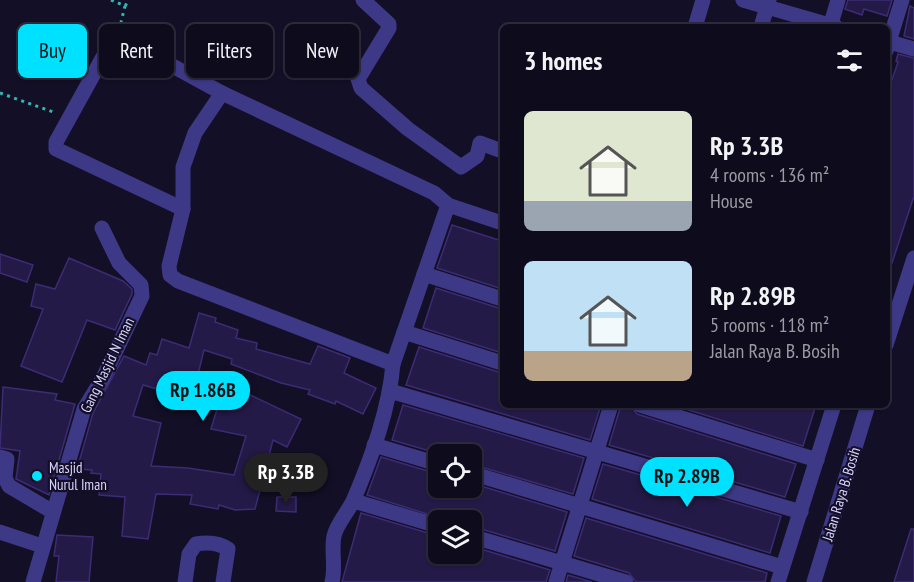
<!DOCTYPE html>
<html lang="en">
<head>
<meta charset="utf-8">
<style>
  :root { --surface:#0e0b1c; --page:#1c1929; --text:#f1f3f6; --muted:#9b9ba3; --line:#2e2b3b; --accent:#00e0ff }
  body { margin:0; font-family:"PT Sans Narrow",sans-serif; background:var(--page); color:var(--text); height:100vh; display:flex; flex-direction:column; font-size:22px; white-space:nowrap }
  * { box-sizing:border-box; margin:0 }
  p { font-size:20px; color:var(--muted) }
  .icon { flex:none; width:33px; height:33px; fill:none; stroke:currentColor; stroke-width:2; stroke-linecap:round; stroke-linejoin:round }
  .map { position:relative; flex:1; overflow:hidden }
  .drawer { position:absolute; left:500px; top:24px; width:390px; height:384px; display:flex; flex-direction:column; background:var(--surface); border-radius:9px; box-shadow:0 2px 4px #0004,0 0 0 2px var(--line) }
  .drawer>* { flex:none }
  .banner { position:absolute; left:18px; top:24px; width:392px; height:54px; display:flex; gap:12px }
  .controls { position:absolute; left:428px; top:444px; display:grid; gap:12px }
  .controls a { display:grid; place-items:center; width:54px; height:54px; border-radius:9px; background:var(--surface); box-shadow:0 2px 4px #0004,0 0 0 2px var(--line); font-size:30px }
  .price { position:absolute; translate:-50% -51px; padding:0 14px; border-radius:21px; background:var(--accent); color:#111; font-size:20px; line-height:39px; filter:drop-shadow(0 2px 3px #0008) }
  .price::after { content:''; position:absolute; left:50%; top:36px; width:18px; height:14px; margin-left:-9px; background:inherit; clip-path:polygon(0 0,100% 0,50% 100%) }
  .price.current { background:#222; color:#fff }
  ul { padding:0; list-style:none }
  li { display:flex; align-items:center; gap:18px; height:150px; padding:0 24px }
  li span { display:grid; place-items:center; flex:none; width:168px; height:120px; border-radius:9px; color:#555 }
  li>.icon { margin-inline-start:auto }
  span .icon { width:72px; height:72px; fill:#fffc; stroke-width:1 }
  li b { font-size:26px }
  h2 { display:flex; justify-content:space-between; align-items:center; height:72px; padding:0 24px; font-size:26px }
  .pill { padding:0 21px; border-radius:9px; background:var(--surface); box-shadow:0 2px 4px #0004,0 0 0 2px var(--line); font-size:21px; line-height:54px }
  .pill.current { background:var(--accent); color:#111 }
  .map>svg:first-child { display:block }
  .building { fill:#241a47; stroke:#3c2c74; stroke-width:1.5 }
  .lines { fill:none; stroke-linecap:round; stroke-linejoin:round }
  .path { stroke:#2db9b4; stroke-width:3; stroke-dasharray:3 4.5; stroke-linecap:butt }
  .minor { stroke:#3e3986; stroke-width:15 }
  .poi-dot { fill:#00e0ff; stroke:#130f26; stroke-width:2 }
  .labels { text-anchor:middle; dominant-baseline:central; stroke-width:4.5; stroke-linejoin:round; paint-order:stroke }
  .street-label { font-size:15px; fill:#dad4ff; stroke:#130f26 }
  .poi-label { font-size:15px; fill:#dad4ff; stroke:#130f26; text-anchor:start }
</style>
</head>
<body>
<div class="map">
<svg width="914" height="582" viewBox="0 0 914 582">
  <rect width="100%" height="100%" fill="#130f26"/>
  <g class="building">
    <path d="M 848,0 L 892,0 L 887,16 L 864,9 L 862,15 L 845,9 Z"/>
    <path d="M 910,6 L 914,8 L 914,39 L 904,36 Z"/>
    <path d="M 898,54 L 914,58 L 914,196 L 889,272 L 886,271 L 886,97 L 898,62 L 896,61 Z"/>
    <path d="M 452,225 L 502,241 L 502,289 L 437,268 Z"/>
    <path d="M 0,254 L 33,265 L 27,282 L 0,273 Z"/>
    <path d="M 69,258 L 123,281 L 132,289 L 132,294 L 115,330 L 87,320 L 62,382 L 21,366 L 43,309 L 31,306 L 36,284 L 55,289 Z"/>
    <path d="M 436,288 L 502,309 L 502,353 L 423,328 Z"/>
    <path d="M 199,313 L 216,318 L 215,322 L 238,330 L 236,338 L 257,343 L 256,349 L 310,364 L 318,346 L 350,358 L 344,373 L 376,388 L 363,414 L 336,401 L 335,404 L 308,394 L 310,390 L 281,383 L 231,364 L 232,359 L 204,350 L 192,399 L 143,385 L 133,416 L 161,423 L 151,466 L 188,468 L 234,475 L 246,436 L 211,429 L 225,383 L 301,419 L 287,447 L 273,440 L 255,509 L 235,510 L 219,505 L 218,509 L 190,504 L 192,495 L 156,494 L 148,539 L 122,536 L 125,497 L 99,495 L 101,474 L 91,473 L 92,470 L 77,469 L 93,413 L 124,356 L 146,365 L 150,353 L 157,355 L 162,339 L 189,348 Z"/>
    <path d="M 419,347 L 502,373 L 502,405 L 601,405 L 590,440 L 406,385 Z"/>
    <path d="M 3,387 L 57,394 L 55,400 L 75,404 L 49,495 L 16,479 L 20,451 L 0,448 Z"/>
    <path d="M 403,405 L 584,458 L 573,494 L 471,464 L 471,454 L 440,454 L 392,440 Z"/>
    <path d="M 621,405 L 630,405 L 637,414 L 796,464 L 785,497 L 609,445 Z"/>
    <path d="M 673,405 L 816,405 L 803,446 Z"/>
    <path d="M 381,457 L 438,474 L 438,488 L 471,488 L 471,483 L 567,512 L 555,551 L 471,526 L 471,520 L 446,520 L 367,495 Z"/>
    <path d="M 603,464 L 781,516 L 770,553 L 592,499 Z"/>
    <path d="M 277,497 L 296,497 L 296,512 L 276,511 Z"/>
    <path d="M 361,513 L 438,536 L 438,554 L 471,554 L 471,546 L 550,570 L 546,582 L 342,582 Z"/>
    <path d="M 586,518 L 767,573 L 765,582 L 636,582 L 629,573 L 574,556 Z"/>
    <path d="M 911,529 L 914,529 L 914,582 L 894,582 Z"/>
    <path d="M 57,535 L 93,537 L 89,582 L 56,582 L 59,556 L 54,556 Z"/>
    <path d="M 568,575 L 592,582 L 566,582 Z"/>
  </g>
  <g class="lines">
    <g class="path">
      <path d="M 111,0 L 125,6 L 121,22"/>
      <path d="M 125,6 L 129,0"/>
      <path d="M 0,93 L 56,113"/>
    </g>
    <g class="minor">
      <path d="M 363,0 L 389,24 L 389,28 L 358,79 L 361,88 L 408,129 L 461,167 L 477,156 L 480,143 L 502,151"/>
      <path d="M 743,0 L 836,27"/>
      <path d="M 695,27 L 703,0"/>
      <path d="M 761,27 L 769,0"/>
      <path d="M 830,27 L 838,0"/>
      <path d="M 886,41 L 914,49"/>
      <path d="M 886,51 L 902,0"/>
      <path d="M 222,93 L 195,133 L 183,167 L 183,209 L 169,266 L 170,275 L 178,281 L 393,364"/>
      <path d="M 183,209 L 56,149 L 56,142 L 113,39 L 118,36 L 222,93 L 434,193 L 448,205 L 502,223"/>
      <path d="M 424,274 L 502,299"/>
      <path d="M 404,332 L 502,363"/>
      <path d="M 886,345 L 914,258"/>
      <path d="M 390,391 L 801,512"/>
      <path d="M 640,405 L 817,460"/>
      <path d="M 374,445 L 438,464"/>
      <path d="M 0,457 L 7,459 L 5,478 L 9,486 L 53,512"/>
      <path d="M 471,473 L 782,567"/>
      <path d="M 354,501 L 438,526"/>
      <path d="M 0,532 L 42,546"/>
      <path d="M 471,536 L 626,582"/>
      <path d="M 33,582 L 84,409 L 103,378 L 142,296 L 141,285 L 119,263 L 102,228"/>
      <path d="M 185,582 L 189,554 L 196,544 C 207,542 218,542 228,549 L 223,582"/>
      <path d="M 332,582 C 336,567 331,551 334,536 C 337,523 349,511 354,499 C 372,456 389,410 393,364 L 448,205"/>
      <path d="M 556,582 L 611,405"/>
      <path d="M 778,582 L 834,405"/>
      <path d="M 814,582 L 868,405"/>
    </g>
  </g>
  <circle class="poi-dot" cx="37" cy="476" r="6"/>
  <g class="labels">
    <g class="street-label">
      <text transform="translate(107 365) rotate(-64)">Gang Masjid N Iman</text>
      <text transform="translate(841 494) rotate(-73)">Jalan Raya B. Bosih</text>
    </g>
    <g class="poi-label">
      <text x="49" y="467">Masjid<tspan x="49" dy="17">Nurul Iman</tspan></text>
    </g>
  </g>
</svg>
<div class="controls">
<a><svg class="icon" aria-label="locate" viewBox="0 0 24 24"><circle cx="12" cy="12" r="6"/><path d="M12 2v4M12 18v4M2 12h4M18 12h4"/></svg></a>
<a><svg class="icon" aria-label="layers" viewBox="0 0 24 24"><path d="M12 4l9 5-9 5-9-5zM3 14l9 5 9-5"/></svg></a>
</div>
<b class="price" style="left:203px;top:422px">Rp 1.86B</b>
<b class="price current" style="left:286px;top:504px">Rp 3.3B</b>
<b class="price" style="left:687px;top:508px">Rp 2.89B</b>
<div class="banner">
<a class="pill current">Buy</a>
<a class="pill">Rent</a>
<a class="pill">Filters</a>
<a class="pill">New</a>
</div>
<section class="drawer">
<h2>3 homes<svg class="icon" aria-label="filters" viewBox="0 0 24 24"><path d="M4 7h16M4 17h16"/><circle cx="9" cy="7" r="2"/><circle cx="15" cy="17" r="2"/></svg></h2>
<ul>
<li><span style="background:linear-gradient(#dfe7d0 75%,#9aa5b1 0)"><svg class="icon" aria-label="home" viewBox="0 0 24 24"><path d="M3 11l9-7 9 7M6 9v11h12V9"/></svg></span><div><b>Rp 3.3B</b><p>4 rooms · 136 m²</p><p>House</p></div></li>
<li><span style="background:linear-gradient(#bfe0f5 75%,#b9a48a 0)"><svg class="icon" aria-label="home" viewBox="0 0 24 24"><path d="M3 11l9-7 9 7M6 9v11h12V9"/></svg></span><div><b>Rp 2.89B</b><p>5 rooms · 118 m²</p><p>Jalan Raya B. Bosih</p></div></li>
</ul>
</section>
</div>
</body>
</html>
